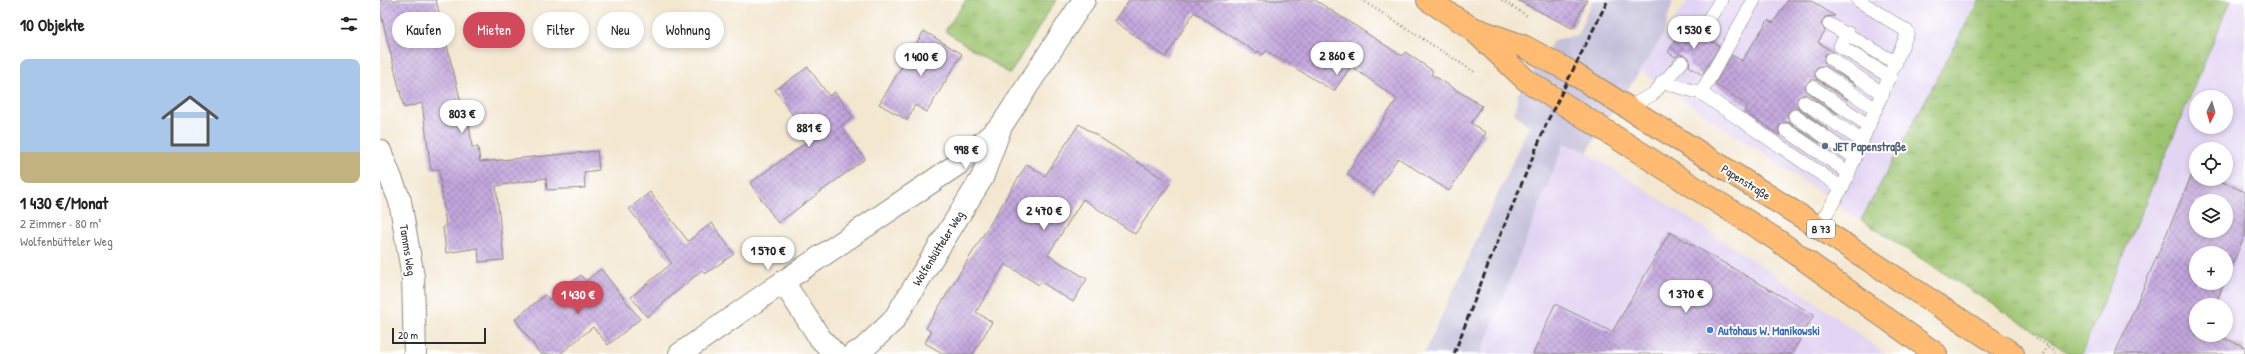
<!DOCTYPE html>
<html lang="de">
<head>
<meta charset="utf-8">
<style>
  :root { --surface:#fff; --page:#f6f6f6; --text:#222; --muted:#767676; --accent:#d1495b }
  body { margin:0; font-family:"Patrick Hand",sans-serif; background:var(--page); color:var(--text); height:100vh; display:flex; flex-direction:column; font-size:15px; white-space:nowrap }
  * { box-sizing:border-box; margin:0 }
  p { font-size:13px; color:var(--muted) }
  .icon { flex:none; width:22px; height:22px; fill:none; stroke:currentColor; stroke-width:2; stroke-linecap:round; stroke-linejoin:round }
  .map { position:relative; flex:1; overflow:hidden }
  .sheet { display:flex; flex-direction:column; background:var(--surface); width:380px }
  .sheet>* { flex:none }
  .top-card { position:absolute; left:12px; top:12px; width:380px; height:36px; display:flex; gap:8px }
  .needle { width:26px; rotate:185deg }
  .controls { position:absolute; left:1809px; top:90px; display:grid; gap:8px }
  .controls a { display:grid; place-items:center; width:44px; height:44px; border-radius:50%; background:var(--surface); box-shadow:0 2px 6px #0003; font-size:20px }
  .scale { position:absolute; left:12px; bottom:10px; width:94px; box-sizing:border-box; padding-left:4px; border:2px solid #2b2b2b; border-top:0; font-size:11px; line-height:14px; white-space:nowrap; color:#2b2b2b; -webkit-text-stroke:3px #fff; paint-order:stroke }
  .price { position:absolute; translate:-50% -34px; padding:0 9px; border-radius:14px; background:#fff; color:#222; font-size:13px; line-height:26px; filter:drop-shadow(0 1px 2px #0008) }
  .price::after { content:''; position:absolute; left:50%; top:24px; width:12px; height:9px; margin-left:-6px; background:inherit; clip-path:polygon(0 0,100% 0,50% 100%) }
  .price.on { background:var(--accent); color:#fff }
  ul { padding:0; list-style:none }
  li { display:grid; align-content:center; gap:8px; height:212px; padding:0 20px }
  li span { display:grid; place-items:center; height:124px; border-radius:8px; color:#555 }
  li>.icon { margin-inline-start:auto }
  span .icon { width:72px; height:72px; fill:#fffc; stroke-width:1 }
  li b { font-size:17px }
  h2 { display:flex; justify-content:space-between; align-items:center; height:48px; padding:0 20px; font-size:17px }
  .pill { padding:0 14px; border-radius:18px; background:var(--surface); box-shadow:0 2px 6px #0003; font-size:14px; line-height:36px }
  .pill.on { background:var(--accent); color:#fff }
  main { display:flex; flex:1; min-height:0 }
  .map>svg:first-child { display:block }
  .built { fill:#e2d4f3; fill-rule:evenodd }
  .industrial { fill:#c5c0da }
  .grass { fill:url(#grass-tufts); stroke:#64784e }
  .building { fill:url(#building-cross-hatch); fill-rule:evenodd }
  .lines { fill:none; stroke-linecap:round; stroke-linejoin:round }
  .service-casing { stroke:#8f897e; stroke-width:14 }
  .minor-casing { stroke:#8f897e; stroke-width:24 }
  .primary-casing { stroke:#8f897e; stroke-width:24 }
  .path { stroke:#8f897e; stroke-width:2.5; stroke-dasharray:1 3; stroke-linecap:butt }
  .service { stroke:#fff; stroke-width:13 }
  .minor { stroke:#fff; stroke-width:22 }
  .primary { stroke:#febb71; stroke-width:22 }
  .rail { stroke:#2b2b2b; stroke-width:3; stroke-dasharray:6 3; stroke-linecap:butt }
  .service-dot { fill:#5c6f8a; stroke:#fff; stroke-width:1.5 }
  .shop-dot { fill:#3f7fe0; stroke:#fff; stroke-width:1.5 }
  .labels { text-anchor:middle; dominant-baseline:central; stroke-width:4; stroke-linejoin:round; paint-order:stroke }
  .shield { fill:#fff; stroke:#6b6b6b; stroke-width:1 }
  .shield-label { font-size:11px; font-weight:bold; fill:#2b2b2b }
  .service-label { font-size:12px; font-weight:bold; fill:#4e5e75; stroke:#fff; text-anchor:start }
  .street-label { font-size:12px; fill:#2b2b2b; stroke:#fff }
  .shop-label { font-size:12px; font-weight:bold; fill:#366cbe; stroke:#fff; text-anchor:start }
</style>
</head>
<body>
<main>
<section class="sheet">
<h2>10 Objekte<svg class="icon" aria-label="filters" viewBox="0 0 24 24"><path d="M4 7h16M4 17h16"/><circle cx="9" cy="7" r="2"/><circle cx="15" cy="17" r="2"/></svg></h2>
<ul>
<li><span style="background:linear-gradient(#a9c7e8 75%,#c2b280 0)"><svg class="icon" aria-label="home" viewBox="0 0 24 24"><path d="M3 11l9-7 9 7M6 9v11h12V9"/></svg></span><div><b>1 430 €/Monat</b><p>2 Zimmer · 80 m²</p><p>Wolfenbütteler Weg</p></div></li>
</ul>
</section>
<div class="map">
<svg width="1865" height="354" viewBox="0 0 1865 354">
  <defs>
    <pattern id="grass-tufts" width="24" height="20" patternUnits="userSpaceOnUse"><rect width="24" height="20" fill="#9dc470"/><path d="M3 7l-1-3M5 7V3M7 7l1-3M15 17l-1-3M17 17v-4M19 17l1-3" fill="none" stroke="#809f5c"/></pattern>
    <pattern id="building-cross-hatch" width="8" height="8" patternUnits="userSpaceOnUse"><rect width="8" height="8" fill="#c2a6dd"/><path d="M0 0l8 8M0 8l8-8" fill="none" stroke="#9e87b3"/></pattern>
  </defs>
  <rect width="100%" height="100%" fill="#fff"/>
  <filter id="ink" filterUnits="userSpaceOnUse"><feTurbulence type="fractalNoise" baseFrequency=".025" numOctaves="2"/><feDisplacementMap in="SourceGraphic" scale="8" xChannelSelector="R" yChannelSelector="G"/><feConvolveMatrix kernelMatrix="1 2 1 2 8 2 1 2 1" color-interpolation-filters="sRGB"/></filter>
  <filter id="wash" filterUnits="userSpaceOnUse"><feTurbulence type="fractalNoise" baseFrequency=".012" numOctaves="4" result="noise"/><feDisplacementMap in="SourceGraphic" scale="16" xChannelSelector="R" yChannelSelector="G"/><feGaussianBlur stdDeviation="0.9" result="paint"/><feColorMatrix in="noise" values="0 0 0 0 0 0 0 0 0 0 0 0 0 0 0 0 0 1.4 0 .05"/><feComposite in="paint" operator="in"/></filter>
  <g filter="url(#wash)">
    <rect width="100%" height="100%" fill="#f3e7d0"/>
    <g class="built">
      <path d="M 1308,0 L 1599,0 L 1481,220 L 1260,71 Z"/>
      <path d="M 1851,0 L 1865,0 L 1865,354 L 1701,354 ZM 1816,97 L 1846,97 L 1846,127 L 1816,127 ZM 1816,149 L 1846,149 L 1846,179 L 1816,179 ZM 1816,201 L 1846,201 L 1846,231 L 1816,231 ZM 1816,253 L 1846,253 L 1846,283 L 1816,283 ZM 1816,305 L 1846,305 L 1846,335 L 1816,335 Z"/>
      <path d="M 1184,143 L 1207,152 L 1367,256 L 1447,310 L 1505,354 L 1101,354 Z"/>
    </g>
    <path class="industrial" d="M 1213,0 L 1293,0 L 1283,36 L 1207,152 L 1184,143 L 1101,354 L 1044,354 L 1149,126 L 1134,113 L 1138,94 L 1174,40 L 1197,35 Z"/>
    <g class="grass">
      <path d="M 586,0 L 676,0 L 630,74 L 565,31 Z"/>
      <path d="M 1599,0 L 1851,0 L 1701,354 L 1690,354 L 1481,220 Z"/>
    </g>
    <g id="blocks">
      <g class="building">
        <path d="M 0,0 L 56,0 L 84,115 L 88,115 L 92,147 L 98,147 L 100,162 L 217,151 L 219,170 L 204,172 L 205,188 L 167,190 L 166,178 L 116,186 L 124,260 L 99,262 L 98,248 L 66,253 L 63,227 L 66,226 L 59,169 L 51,170 L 42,103 L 24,108 L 0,10 Z"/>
        <path d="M 749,0 L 935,0 L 1022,56 L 1025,52 L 1053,71 L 1051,74 L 1102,106 L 1091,123 L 1106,133 L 1069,191 L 1018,158 L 994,193 L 967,174 L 1017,99 L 971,66 L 954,91 L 886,51 L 883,55 L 878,51 L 877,53 L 814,12 L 786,57 L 734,21 Z"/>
        <path d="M 1137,0 L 1207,0 L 1192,28 Z"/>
        <path d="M 1408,0 L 1430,0 L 1455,16 L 1445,17 L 1441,24 L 1445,31 L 1438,42 L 1453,52 L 1445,54 L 1444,62 L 1477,86 L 1446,66 L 1439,66 L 1435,69 L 1435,76 L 1437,79 L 1468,100 L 1438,80 L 1430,80 L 1425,86 L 1426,91 L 1458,114 L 1424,94 L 1417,98 L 1417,106 L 1449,130 L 1416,108 L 1409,111 L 1407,116 L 1410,123 L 1440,143 L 1407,122 L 1399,126 L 1398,130 L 1400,135 L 1364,112 L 1368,106 L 1335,84 L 1352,55 L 1362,61 L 1388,20 L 1393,23 Z"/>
        <path d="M 1306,24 L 1313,29 L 1312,33 L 1315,40 L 1320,41 L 1326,38 L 1339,46 L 1322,75 L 1309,66 L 1310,60 L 1307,56 L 1300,54 L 1295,57 L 1288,52 Z"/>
        <path d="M 544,31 L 582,54 L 547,112 L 535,105 L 527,120 L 499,104 Z"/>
        <path d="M 428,67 L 449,96 L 455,92 L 473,117 L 461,126 L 485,159 L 398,223 L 370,183 L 430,140 L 395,90 Z"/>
        <path d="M 699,124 L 790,183 L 755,234 L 703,199 L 668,255 L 707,279 L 693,302 L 661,282 L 659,285 L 625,264 L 596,312 L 612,322 L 593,354 L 564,354 L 545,343 L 551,332 L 546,328 L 647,164 L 665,176 Z"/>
        <path d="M 1814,170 L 1816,171 L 1816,179 L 1836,179 L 1865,192 L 1865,235 L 1846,279 L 1846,253 L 1816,253 L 1816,283 L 1844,283 L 1835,305 L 1816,305 L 1816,335 L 1837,335 L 1865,347 L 1865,354 L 1735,354 ZM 1816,201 L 1846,201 L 1846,231 L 1816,231 Z"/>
        <path d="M 270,192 L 308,241 L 332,223 L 354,254 L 325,274 L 322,270 L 267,317 L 251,297 L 292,263 L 249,209 Z"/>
        <path d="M 1290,232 L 1434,315 L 1412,354 L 1153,354 L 1175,304 L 1232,332 Z"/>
        <path d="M 221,269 L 260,319 L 228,345 L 213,327 L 180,354 L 160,354 L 135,319 L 165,295 L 169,300 L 201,275 L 206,281 Z"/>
      </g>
    </g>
  </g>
  <g filter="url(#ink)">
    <use href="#blocks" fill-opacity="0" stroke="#8f897e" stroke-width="1"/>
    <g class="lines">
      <defs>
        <g id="service">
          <path d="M 1449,24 L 1516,63"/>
          <path d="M 1320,33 L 1341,0"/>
          <path d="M 1468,33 L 1460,46 L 1510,77"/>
          <path d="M 1451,59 L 1503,94"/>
          <path d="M 1442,73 L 1496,109"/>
          <path d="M 1282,82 L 1321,93 L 1462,188"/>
          <path d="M 1433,87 L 1489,126"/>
          <path d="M 1321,93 L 1374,0"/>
          <path d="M 1424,102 L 1482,141"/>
          <path d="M 1248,108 L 1273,94 L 1302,62"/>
          <path d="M 1415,116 L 1475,158"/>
          <path d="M 1406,130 L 1469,173"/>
          <path d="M 1438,227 L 1462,188 L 1528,32 L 1478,0"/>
        </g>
        <g id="minor">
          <path d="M 0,151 L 20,201 L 33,277 L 35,354"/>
          <path d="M 403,282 L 578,164 L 619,128"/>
          <path d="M 300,354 L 403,282 L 440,338 L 455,354"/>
          <path d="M 473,354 L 482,350 L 513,321 L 602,178 L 621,126 L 704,0"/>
        </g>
        <g id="primary">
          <path d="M 1048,0 L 1090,27 L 1146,80 L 1397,240 L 1556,354"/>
          <path d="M 1090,27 L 1143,46 L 1191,72 L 1438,227 L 1633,354"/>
        </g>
      </defs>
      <use href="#service" class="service-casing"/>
      <use href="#minor" class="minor-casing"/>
      <use href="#primary" class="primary-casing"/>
      <g class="path">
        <path d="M 982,0 L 1096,73"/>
        <path d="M 1122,0 L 1149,17"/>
        <path d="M 1656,338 L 1680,354"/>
        <path d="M 1663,354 L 1668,346"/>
      </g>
      <use href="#service" class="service"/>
      <use href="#minor" class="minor"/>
      <use href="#primary" class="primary"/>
      <path class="rail" d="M 1074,354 L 1108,265 L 1168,120 L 1228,0"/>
    </g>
  </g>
  <circle class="service-dot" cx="1445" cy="146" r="4"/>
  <circle class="shop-dot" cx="1330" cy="330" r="4"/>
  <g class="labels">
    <rect class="shield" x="1427" y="220" width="28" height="18" rx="3"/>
    <g class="shield-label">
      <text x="1441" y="229">B 73</text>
    </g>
    <g class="service-label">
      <text x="1453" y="146">JET Papenstraße</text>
    </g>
    <g class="street-label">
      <text transform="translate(1366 182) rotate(32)">Papenstraße</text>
      <text transform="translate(558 248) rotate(-58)">Wolfenbütteler Weg</text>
      <text transform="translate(28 250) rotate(81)">Tamms Weg</text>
    </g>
    <g class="shop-label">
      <text x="1338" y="330">Autohaus W. Manikowski</text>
    </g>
  </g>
</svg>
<div class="controls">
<a><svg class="needle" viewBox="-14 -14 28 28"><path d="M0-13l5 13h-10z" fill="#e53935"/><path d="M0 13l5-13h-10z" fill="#767676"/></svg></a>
<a><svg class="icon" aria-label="locate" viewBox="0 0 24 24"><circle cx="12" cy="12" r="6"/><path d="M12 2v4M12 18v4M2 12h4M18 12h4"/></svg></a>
<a><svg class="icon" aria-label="layers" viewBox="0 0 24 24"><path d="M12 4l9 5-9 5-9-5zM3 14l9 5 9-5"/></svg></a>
<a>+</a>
<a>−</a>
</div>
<div class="scale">20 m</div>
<b class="price" style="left:1314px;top:50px">1 530 €</b>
<b class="price" style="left:957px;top:76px">2 860 €</b>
<b class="price" style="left:541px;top:77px">1 400 €</b>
<b class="price" style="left:82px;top:134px">803 €</b>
<b class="price" style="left:429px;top:148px">881 €</b>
<b class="price" style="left:586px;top:170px">998 €</b>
<b class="price" style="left:664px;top:231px">2 470 €</b>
<b class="price" style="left:388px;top:271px">1 570 €</b>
<b class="price" style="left:1306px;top:314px">1 370 €</b>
<b class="price on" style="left:198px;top:315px">1 430 €</b>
<div class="top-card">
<a class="pill">Kaufen</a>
<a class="pill on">Mieten</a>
<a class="pill">Filter</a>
<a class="pill">Neu</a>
<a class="pill">Wohnung</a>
</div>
</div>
</main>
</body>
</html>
